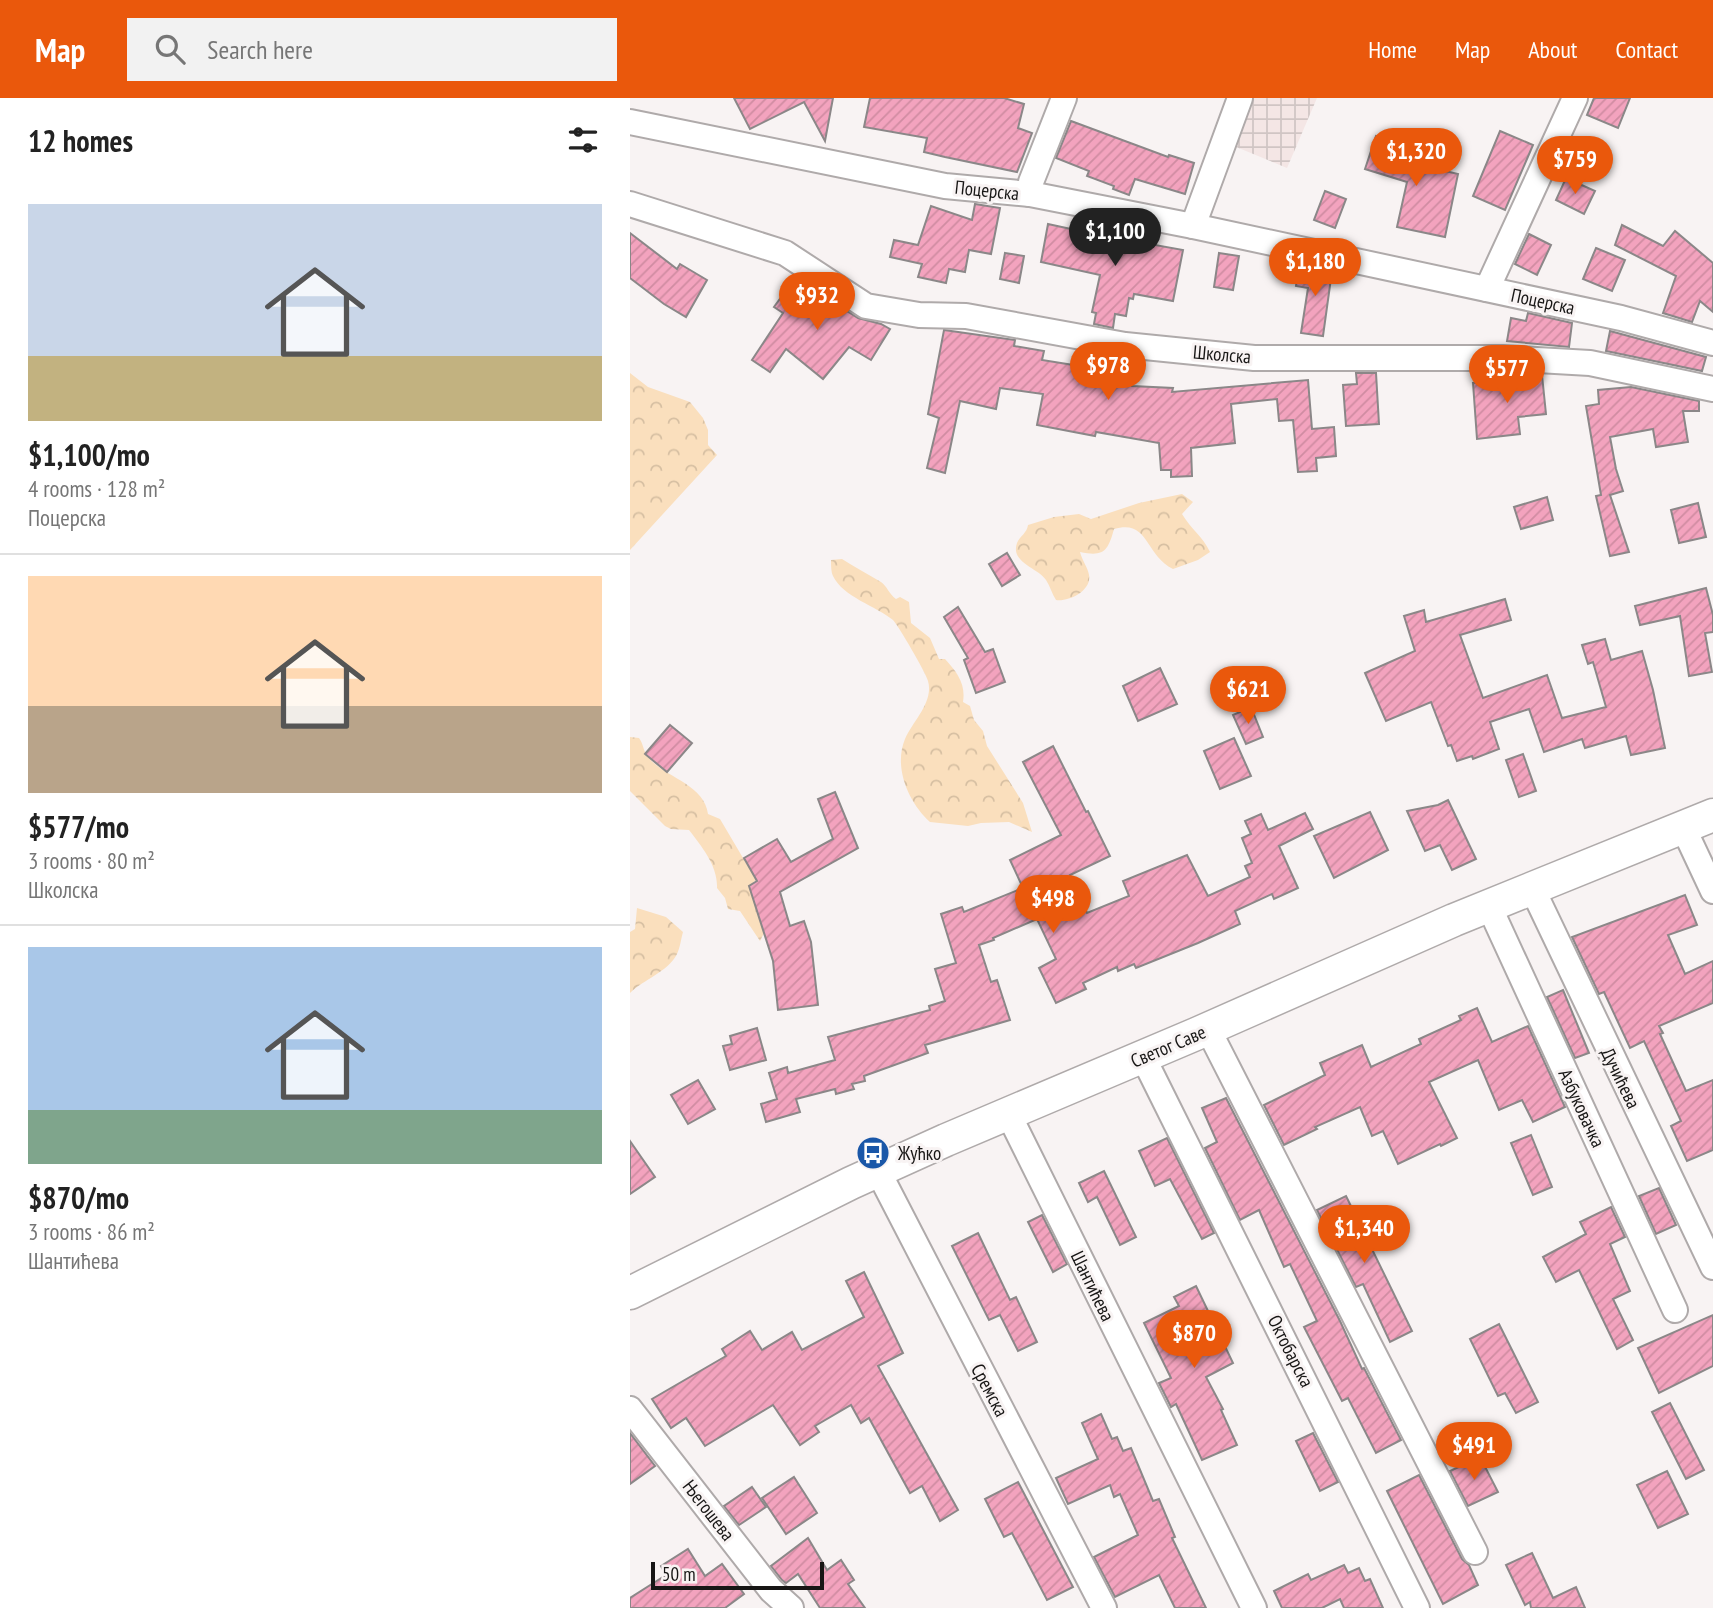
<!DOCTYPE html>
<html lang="en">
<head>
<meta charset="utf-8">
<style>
  :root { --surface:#fff; --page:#f2f2f2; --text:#222; --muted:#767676; --line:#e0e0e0; --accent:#ea580c }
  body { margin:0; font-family:"PT Sans Narrow",sans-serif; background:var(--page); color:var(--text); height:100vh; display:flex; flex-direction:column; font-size:26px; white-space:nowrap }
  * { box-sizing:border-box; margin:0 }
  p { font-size:23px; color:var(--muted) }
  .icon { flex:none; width:38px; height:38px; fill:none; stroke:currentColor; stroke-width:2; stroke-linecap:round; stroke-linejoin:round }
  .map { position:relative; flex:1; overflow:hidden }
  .side { display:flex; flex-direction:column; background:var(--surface); width:630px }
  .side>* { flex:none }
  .scale { position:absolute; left:21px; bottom:18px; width:173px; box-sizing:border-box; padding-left:7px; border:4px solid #171615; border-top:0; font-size:19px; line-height:24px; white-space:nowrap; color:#171615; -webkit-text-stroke:5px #f8f3f3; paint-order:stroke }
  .price { position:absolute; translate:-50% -60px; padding:0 16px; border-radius:24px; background:var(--accent); color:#fff; font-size:23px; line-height:46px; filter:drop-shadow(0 2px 4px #0008) }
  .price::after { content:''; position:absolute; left:50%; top:42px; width:21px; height:16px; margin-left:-10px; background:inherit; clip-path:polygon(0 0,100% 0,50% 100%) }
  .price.active { background:#222; color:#fff }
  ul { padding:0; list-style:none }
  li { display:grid; align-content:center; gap:14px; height:371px; padding:0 28px }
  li+li { border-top:2px solid var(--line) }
  li span { display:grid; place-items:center; height:217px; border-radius:0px; color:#555 }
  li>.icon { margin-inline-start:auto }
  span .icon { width:126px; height:126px; fill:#fffc; stroke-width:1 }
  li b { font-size:30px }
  h2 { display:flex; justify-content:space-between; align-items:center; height:84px; padding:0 28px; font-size:30px }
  header { display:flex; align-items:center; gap:42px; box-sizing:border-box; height:98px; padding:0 35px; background:var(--accent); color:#fff }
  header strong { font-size:33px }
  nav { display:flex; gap:38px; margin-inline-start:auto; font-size:24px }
  .search { width:490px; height:63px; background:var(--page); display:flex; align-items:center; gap:18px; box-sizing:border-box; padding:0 24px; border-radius:0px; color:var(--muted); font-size:26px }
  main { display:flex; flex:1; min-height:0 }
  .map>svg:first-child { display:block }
  .industrial { fill:url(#industrial-grid) }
  .forest { fill:url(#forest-crowns) }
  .building { fill:url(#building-hatch); stroke:#8b8788; stroke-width:2 }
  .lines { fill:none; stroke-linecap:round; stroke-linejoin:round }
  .minor-casing { stroke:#afaaaa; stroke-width:28 }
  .tertiary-casing { stroke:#afaaaa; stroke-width:35 }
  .minor { stroke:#fff; stroke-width:24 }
  .tertiary { stroke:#fff; stroke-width:32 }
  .labels { text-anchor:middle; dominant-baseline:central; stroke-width:6; stroke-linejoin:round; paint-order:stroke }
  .street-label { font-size:19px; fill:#171615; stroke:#f8f3f3 }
  .poi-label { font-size:19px; fill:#171615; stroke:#f8f3f3; text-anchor:start }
</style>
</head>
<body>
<header>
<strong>Map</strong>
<div class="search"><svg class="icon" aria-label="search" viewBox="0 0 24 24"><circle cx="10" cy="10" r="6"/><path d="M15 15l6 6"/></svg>Search here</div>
<nav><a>Home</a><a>Map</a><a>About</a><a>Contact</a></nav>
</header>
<main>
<section class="side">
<h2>12 homes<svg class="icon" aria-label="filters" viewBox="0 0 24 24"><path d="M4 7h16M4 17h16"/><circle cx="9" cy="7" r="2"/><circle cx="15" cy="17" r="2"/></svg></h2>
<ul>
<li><span style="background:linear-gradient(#c9d6e8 70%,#c2b280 0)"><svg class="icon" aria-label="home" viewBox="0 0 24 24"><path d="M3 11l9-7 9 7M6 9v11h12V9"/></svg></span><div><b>$1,100/mo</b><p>4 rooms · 128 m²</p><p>Поцерска</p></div></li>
<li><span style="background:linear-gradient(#ffd9b3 60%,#b9a48a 0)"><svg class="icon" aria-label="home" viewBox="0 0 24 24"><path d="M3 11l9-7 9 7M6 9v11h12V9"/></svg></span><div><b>$577/mo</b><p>3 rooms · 80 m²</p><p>Школска</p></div></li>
<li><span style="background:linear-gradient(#a9c7e8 75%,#7fa58c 0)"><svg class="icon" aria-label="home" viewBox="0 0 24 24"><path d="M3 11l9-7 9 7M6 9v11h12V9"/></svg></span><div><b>$870/mo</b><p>3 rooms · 86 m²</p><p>Шантићева</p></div></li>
</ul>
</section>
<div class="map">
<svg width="1083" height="1510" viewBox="0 0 1083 1510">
  <defs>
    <pattern id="industrial-grid" width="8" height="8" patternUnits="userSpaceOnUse" patternTransform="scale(1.75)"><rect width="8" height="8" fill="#f4e6e5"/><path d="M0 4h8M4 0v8" fill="none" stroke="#d0c5c4"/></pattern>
    <pattern id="forest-crowns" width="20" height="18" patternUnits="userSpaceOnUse" patternTransform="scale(1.75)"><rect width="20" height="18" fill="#fadfbd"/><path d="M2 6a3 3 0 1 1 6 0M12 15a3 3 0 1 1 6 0" fill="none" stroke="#d6bfa2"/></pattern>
    <pattern id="building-hatch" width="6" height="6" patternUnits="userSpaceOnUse" patternTransform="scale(1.75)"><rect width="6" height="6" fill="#f3a3be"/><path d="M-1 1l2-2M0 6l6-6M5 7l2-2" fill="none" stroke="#d08ca2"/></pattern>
  </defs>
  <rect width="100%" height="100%" fill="#f8f3f3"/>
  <path class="industrial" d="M 616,0 L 687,0 L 657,70 L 599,46 Z"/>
  <g class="forest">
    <path d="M 0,275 L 18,289 L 60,304 L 73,320 L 78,332 L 78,347 L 87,357 L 0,452 Z"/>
    <path d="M 552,396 L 563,404 L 552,416 C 561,431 573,439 580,454 L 568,462 L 543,471 C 514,456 519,421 484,431 C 478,453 474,459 450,454 C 452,462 458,470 459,477 C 462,493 438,504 426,502 C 422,496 420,488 416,482 C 409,470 380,465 387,445 C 390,438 397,435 398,427 L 424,419 L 449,416 L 461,421 L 509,405 Z"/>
    <path d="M 212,461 C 224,469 238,476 251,484 C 257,488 259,496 266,501 L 270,499 L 279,504 L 281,525 L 300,540 L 309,561 L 315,561 C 327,574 336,586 333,604 L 340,608 L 344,622 L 353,633 L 357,648 L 393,705 L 402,734 L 379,724 L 351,725 L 338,728 L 300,724 C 279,705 263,670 275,641 C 283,623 304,604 298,583 C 296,575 268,527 263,522 C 246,508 213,499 203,478 C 201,474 201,466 201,462 Z"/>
    <path d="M 0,639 L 9,640 C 13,645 13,651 16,656 C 30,679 74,684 78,716 L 90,721 L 126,782 L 119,788 L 128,806 L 125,808 L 134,835 L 130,843 L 110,813 L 98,811 L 95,800 L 87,790 C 88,768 72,749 59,732 L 41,731 L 35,728 L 0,693 Z"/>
    <path d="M 7,810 L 36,819 L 53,834 C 51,841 50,850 47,856 C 38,874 14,881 0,895 L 0,834 L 5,831 Z"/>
  </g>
  <g class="building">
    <path d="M 104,0 L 203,0 L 195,43 L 174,4 L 120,31 Z"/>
    <path d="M 240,0 L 374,0 L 394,6 L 388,30 L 402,35 L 387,74 L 315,59 L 294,54 L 297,40 L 234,29 Z"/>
    <path d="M 964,0 L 1000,0 L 988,30 L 957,17 Z"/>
    <path d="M 441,23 L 538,59 L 539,57 L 564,65 L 555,96 L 505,81 L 499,97 L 483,91 L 484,88 L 457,78 L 459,73 L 426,60 Z"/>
    <path d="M 870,33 L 903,47 L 875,112 L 843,98 Z"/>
    <path d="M 746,38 L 777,47 L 772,63 L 828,76 L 815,139 L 767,129 L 777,84 L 735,71 Z"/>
    <path d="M 936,80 L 965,93 L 954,116 L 926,102 Z"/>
    <path d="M 695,93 L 716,101 L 705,130 L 684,122 Z"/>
    <path d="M 345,106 L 370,110 L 361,156 L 339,152 L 335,174 L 319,171 L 316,185 L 288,179 L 292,166 L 260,159 L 264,142 L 288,147 L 301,108 L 342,122 Z"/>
    <path d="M 418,126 L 519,148 L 520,146 L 553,152 L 543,203 L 504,196 L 503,201 L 499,200 L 496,218 L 485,216 L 483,230 L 464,226 L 466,215 L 462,214 L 470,177 L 411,164 Z"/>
    <path d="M 992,127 L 1033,148 L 1045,133 L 1083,165 L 1083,214 L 1070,203 L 1062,224 L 1033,215 L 1046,178 L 985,147 Z"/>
    <path d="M 0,135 L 47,171 L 50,166 L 77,182 L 56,219 L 34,206 L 0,180 Z"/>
    <path d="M 899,136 L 921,147 L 907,177 L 885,166 Z"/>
    <path d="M 966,150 L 995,162 L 982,193 L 953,181 Z"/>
    <path d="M 375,155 L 394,158 L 389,185 L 370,181 Z"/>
    <path d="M 589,155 L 609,158 L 603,192 L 584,189 Z"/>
    <path d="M 669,167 L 702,173 L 693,238 L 671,235 L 678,190 L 666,188 Z"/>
    <path d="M 165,180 L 228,220 L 251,226 L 260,231 L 241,262 L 219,249 L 193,281 L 156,251 L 140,274 L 122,262 L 153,215 L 144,209 Z"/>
    <path d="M 898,215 L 942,225 L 939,249 L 877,243 L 881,220 L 896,223 Z"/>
    <path d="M 314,232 L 385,242 L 384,248 L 414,253 L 412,262 L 456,269 L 458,255 L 506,263 L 502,288 L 543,290 L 542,294 L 678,282 L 682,331 L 704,329 L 706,358 L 686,360 L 687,373 L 668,374 L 663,322 L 649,323 L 647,301 L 601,306 L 605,345 L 561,350 L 562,378 L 541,379 L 541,372 L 531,372 L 529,345 L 466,334 L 465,338 L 407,327 L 413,296 L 370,290 L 366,311 L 330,303 L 315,375 L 297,370 L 309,320 L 298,316 Z"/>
    <path d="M 980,233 L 1076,259 L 1072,273 L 976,253 Z"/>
    <path d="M 726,275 L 746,275 L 749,326 L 716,328 L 713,287 L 727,286 Z"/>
    <path d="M 912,277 L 916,316 L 888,319 L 890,336 L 847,341 L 843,285 Z"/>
    <path d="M 1001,289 L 1069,303 L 1069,313 L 1053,313 L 1058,344 L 1026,349 L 1023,331 L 980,339 L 986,371 L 993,393 L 980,397 L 999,454 L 980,458 L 966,398 L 971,397 L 956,308 L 969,306 L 968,292 Z"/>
    <path d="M 917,399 L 923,422 L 891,431 L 884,409 Z"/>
    <path d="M 1068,405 L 1076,439 L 1049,445 L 1041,412 Z"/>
    <path d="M 377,455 L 390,477 L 372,488 L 359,466 Z"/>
    <path d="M 1076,490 L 1083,517 L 1083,534 L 1075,535 L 1082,574 L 1059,578 L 1050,518 L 1010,527 L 1005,508 Z"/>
    <path d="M 875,501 L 881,522 L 830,537 L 853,600 L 917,577 L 932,620 L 976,609 L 963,564 L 958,566 L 952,547 L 975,541 L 981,562 L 1012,553 L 1023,592 L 1035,650 L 1001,657 L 996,638 L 955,650 L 952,641 L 914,654 L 899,611 L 860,624 L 869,651 L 843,661 L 842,658 L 827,663 L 821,647 L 818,648 L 801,604 L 756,623 L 735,575 L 785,553 L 774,518 L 794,512 L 796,524 Z"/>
    <path d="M 328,509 L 355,554 L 363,551 L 375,584 L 346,595 L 334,562 L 338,560 L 314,519 Z"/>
    <path d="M 530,570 L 547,606 L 508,623 L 493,588 Z"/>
    <path d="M 621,609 L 633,639 L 616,646 L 603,617 Z"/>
    <path d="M 40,627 L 62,645 L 37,674 L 15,656 Z"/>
    <path d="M 604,640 L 621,678 L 590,691 L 574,653 Z"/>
    <path d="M 423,648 L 456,714 L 458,713 L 480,758 L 440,777 L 457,815 L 499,798 L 493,783 L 557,757 L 578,798 L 620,779 L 615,768 L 622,765 L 612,740 L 621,736 L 615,723 L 631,716 L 638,732 L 675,715 L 683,731 L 649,748 L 668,790 L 644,801 L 642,796 L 605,813 L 610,826 L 568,845 L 506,870 L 504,866 L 488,873 L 487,869 L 453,885 L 456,891 L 426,905 L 409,870 L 426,861 L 407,821 L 363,840 L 364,842 L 349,847 L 361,884 L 367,882 L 380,922 L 295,947 L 298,955 L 234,978 L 235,983 L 222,986 L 224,991 L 206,996 L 205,991 L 166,1001 L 170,1014 L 136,1024 L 131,1006 L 147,1001 L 139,975 L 157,969 L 158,975 L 205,962 L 198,939 L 300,912 L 299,908 L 315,903 L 305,871 L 326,865 L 311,816 L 332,809 L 334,814 L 393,790 L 380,762 L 431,737 L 393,664 Z"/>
    <path d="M 893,656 L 906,693 L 889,699 L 876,662 Z"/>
    <path d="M 205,694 L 228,750 L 150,794 L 160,828 L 174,823 L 181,844 L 188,907 L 148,912 L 143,863 L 119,788 L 127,783 L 114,760 L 147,741 L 161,764 L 203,741 L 188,701 Z"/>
    <path d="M 818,702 L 846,761 L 822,772 L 810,747 L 795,753 L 777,713 L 808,707 Z"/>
    <path d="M 740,714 L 758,752 L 704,780 L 684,738 Z"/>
    <path d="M 1055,797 L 1067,827 L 1038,837 L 1055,876 L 1083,863 L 1083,905 L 1029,928 L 1033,935 L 1030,936 L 1056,993 L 1083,982 L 1083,1052 L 1057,1063 L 1041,1028 L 1051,1023 L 1014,943 L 1000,950 L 974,894 L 969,896 L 942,839 Z"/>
    <path d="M 933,892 L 959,955 L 945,960 L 917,899 Z"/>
    <path d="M 847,910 L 862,944 L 898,928 L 935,1009 L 903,1024 L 892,1002 L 869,1012 L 848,962 L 799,984 L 827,1040 L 811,1048 L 810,1046 L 768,1066 L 753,1033 L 742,1038 L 730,1009 L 685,1029 L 687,1031 L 654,1047 L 634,1007 L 695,977 L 690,965 L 732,947 L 741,969 L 791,946 L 789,941 L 831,922 L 829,918 Z"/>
    <path d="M 127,930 L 136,962 L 100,972 L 93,948 L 102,946 L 100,938 Z"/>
    <path d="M 68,982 L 85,1011 L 58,1026 L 41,997 Z"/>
    <path d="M 596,1000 L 710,1223 L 732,1271 L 734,1270 L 771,1342 L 746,1355 L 718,1300 L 712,1303 L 674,1229 L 687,1223 L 660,1166 L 654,1169 L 629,1112 L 610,1122 L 575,1050 L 587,1044 L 572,1010 Z"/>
    <path d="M 901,1037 L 922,1089 L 903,1097 L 881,1045 Z"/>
    <path d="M 537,1040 L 584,1135 L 572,1141 L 540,1081 L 525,1088 L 509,1053 Z"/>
    <path d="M 0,1043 L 25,1079 L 0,1096 Z"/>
    <path d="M 474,1073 L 506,1139 L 490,1147 L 467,1099 L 458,1104 L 449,1085 Z"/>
    <path d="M 1029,1090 L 1046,1127 L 1026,1136 L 1009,1098 Z"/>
    <path d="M 716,1098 L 782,1233 L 760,1244 L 733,1186 L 726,1189 L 687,1112 Z"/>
    <path d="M 981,1109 L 995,1139 L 980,1146 L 1000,1193 L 983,1201 L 1003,1242 L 987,1251 L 949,1172 L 926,1184 L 913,1159 L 956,1136 L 950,1124 Z"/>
    <path d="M 412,1117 L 437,1166 L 423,1174 L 398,1124 Z"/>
    <path d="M 348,1135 L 380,1202 L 386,1199 L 407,1244 L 388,1253 L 370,1217 L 359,1222 L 322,1148 Z"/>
    <path d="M 234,1174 L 273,1255 L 248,1268 L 328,1412 L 310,1423 L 292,1388 L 280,1395 L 239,1320 L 231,1325 L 221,1307 L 185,1328 L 189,1334 L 170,1347 L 143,1307 L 75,1348 L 56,1320 L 41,1330 L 22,1301 L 96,1258 L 92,1251 L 120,1233 L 132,1252 L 162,1234 L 172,1252 L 234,1219 L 216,1183 Z"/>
    <path d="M 566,1188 L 603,1265 L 576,1279 L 593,1311 L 591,1312 L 607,1347 L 572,1362 L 546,1306 L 541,1309 L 529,1285 L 541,1280 L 514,1225 L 549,1208 L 544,1199 Z"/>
    <path d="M 1083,1217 L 1083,1268 L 1029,1295 L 1008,1250 Z"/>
    <path d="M 869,1226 L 908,1304 L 886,1315 L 875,1295 L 868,1298 L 840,1241 Z"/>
    <path d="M 1040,1305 L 1074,1372 L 1056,1381 L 1022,1314 Z"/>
    <path d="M 471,1316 L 482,1341 L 487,1339 L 493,1353 L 501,1350 L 523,1403 L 529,1401 L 545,1439 L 542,1440 L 576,1510 L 545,1510 L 529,1477 L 485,1499 L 464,1459 L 508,1437 L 490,1396 L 484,1399 L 480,1387 L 438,1406 L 426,1380 L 468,1361 L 452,1325 Z"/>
    <path d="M 0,1335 L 25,1368 L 0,1386 Z"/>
    <path d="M 683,1335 L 708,1384 L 690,1393 L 666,1343 Z"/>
    <path d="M 850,1359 L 868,1394 L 838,1408 L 820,1373 Z"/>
    <path d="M 1037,1373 L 1058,1416 L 1028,1430 L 1007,1387 Z"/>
    <path d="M 789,1377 L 832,1461 L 839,1467 L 848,1487 L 813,1506 L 757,1393 Z"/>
    <path d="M 164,1379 L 187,1415 L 156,1436 L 132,1400 Z"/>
    <path d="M 388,1384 L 443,1489 L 417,1502 L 382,1435 L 374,1439 L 355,1401 Z"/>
    <path d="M 122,1389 L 136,1409 L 109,1427 L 94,1408 Z"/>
    <path d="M 178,1440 L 197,1472 L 211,1462 L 224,1482 L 218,1486 L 235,1510 L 190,1510 L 168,1476 L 156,1485 L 152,1482 L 141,1468 Z"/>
    <path d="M 58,1451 L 75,1478 L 92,1466 L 114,1496 L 95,1510 L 0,1510 L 0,1500 L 36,1477 L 31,1468 Z"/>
    <path d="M 902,1455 L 923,1500 L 946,1489 L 955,1510 L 901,1510 L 900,1504 L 895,1507 L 876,1467 Z"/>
    <path d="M 714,1467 L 718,1475 L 729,1470 L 735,1483 L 740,1481 L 753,1510 L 714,1510 L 710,1501 L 692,1510 L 652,1510 L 644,1493 L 678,1476 L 681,1482 Z"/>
  </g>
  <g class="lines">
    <defs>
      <g id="minor">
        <path d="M 0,24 L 315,88 L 400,96 L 563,128 L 991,220 L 1083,245"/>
        <path d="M 400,96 L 401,84 L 434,0"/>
        <path d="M 0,106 L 155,155 L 236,208 L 289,217 L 336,218 L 495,247 L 624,260 L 873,260 L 960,265 L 1083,291"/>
        <path d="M 563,128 L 610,0"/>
        <path d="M 857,191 L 945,0"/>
        <path d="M 1053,729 L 1083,793"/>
        <path d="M 902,790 L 1083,1169"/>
        <path d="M 859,808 L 1045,1212"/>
        <path d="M 578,931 L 845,1454"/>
        <path d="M 513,959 L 787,1510"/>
        <path d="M 378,1015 L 624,1510"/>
        <path d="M 248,1073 L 474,1510"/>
        <path d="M 0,1311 L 141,1492 L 161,1510"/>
      </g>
      <path id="tertiary" d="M 0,1195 L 221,1085 L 316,1042 L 566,936 L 824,822 L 1083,717"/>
    </defs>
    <use href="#minor" class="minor-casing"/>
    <use href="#tertiary" class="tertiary-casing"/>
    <use href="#minor" class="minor"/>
    <use href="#tertiary" class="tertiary"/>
  </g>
  <defs>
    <symbol id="bus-disc" viewBox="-11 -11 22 22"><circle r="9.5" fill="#1a57a8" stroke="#f8f3f3"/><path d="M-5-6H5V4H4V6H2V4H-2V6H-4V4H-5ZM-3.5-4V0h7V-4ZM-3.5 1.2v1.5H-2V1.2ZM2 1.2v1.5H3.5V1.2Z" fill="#fff"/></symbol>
  </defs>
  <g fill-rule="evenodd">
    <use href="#bus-disc" x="224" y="1036" width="38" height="38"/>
  </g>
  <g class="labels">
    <g class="street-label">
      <text transform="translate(357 92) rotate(6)">Поцерска</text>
      <text transform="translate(913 203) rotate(12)">Поцерска</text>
      <text transform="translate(592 256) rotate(5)">Школска</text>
      <text transform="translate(538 948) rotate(-23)">Светог Саве</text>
      <text transform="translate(991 980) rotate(64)">Дучићева</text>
      <text transform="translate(952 1010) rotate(65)">Азбуковачка</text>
      <text transform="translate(463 1188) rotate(64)">Шантићева</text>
      <text transform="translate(661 1253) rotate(63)">Октобарска</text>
      <text transform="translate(360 1292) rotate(62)">Сремска</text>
      <text transform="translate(79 1412) rotate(52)">Његошева</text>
    </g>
    <g class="poi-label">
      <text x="268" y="1055">Жућко</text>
    </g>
  </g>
</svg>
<div class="scale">50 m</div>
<b class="price" style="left:786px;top:90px">$1,320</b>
<b class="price" style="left:945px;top:98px">$759</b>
<b class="price active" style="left:485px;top:170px">$1,100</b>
<b class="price" style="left:685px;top:200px">$1,180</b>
<b class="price" style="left:187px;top:234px">$932</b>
<b class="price" style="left:478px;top:304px">$978</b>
<b class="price" style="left:877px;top:307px">$577</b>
<b class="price" style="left:618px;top:628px">$621</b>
<b class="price" style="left:423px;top:837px">$498</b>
<b class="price" style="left:734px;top:1167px">$1,340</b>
<b class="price" style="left:564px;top:1272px">$870</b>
<b class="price" style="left:844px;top:1384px">$491</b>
</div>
</main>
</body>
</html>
